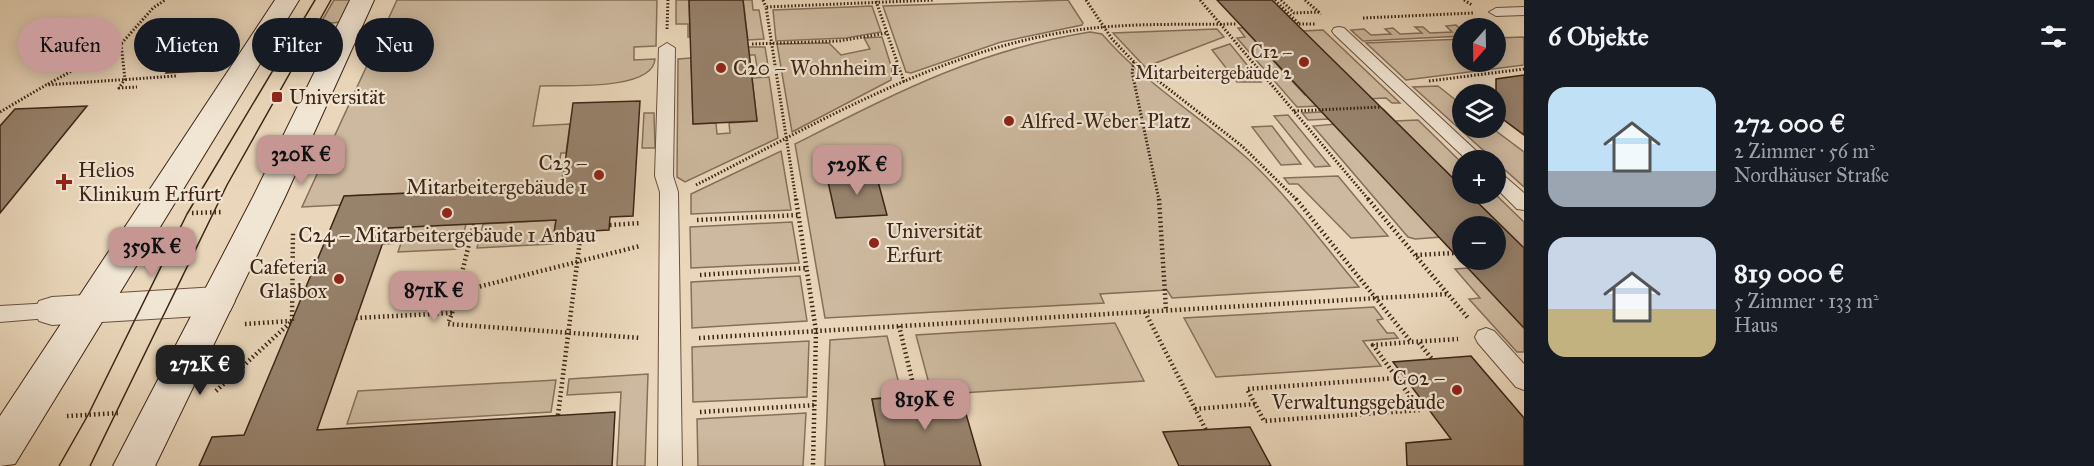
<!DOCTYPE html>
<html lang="de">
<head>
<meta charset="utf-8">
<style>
  :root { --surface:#171b24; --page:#242831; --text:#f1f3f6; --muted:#9ea1a6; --accent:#c59692 }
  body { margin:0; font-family:"IM FELL Great Primer",serif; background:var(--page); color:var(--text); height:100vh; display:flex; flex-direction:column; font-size:22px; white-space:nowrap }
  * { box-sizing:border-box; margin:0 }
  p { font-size:20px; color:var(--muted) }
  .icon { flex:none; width:33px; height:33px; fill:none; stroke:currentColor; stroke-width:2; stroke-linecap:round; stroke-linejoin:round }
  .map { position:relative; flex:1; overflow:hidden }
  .sheet { display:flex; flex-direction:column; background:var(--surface); width:570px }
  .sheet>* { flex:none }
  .guide { position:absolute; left:18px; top:18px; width:570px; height:54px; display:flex; gap:12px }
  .needle { width:39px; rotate:200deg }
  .buttons { position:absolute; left:1452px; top:18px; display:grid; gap:12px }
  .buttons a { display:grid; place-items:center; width:54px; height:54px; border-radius:50%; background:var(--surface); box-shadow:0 3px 15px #0003; font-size:30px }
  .price { position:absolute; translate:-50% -51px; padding:0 14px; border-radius:12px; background:var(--accent); color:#111; font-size:20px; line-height:39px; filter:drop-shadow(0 2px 3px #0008) }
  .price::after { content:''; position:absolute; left:50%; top:36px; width:18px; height:14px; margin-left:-9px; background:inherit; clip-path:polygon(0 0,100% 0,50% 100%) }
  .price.on { background:#222; color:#fff }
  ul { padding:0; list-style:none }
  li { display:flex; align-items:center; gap:18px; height:150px; padding:0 24px }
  li span { display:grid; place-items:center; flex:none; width:168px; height:120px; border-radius:18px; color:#555 }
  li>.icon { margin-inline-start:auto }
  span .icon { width:72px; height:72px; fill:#fffc; stroke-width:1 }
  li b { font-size:26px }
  h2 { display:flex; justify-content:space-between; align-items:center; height:72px; padding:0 24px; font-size:26px }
  .pill { padding:0 21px; border-radius:27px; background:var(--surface); box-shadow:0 3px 15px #0003; font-size:21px; line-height:54px }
  .pill.on { background:var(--accent); color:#111 }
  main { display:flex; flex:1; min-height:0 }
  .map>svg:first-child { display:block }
  .green { fill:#cdb99f; stroke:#866f5a; stroke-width:1.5 }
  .building { fill:#97826c; stroke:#3e2516; stroke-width:1.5; fill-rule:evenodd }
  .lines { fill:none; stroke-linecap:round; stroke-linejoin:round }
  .service-casing { stroke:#69523f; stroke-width:2 }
  .minor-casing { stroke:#69523f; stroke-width:2 }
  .secondary-casing { stroke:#3e2516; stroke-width:2 }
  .path-far1 { stroke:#3e2516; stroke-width:3; stroke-dasharray:1.5 2; stroke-linecap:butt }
  .path { stroke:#3e2516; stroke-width:4.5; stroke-dasharray:1.5 3; stroke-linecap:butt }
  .service { fill:#f1e5d3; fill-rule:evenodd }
  .minor { fill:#f1e5d3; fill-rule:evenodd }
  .secondary { fill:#f1e5d3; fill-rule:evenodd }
  .tram { stroke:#3e2516; stroke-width:1.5 }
  .poi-dot { fill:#8f2418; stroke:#f1e5d3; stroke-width:2 }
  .labels { text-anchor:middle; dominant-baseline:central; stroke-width:4.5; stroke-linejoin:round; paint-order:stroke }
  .far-poi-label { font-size:18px; fill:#3e2516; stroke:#f1e5d3; text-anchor:end }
  .poi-label { font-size:21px; fill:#3e2516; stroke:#f1e5d3; text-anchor:start }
</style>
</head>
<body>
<main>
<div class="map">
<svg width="1524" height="466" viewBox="0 0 1524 466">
  <rect width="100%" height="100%" fill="#ead7bb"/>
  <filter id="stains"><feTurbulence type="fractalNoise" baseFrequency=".00333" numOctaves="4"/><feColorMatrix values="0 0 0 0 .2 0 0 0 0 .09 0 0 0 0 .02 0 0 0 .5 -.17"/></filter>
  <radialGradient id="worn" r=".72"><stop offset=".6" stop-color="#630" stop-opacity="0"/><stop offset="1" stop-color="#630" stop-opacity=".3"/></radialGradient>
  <g class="green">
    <path d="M 334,0 L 352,0 L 342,22 L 320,24 Z"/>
    <path d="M 397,0 L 657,0 L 656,46 L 634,47 L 634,60 L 655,59 C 653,91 565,85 540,86 L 533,126 L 570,124 L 566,153 L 561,153 L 559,164 L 564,165 L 561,186 L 345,196 L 340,205 L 302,207 Z"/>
    <path d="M 676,0 L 689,0 L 690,37 L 688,37 L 688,24 L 676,24 Z"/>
    <path d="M 743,0 L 752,0 L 753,10 L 759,10 L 764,39 L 748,40 Z"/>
    <path d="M 1068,0 L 1083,23 L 1082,25 L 1001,42 L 911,73 L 906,72 L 883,6 Z"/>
    <path d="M 872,6 L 881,32 L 846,38 L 776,41 L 773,10 Z"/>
    <path d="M 1456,25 L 1462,31 L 1462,36 L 1363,41 L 1351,30 L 1364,29 L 1371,35 L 1391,34 L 1385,29 L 1393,28 L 1400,34 L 1422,33 L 1415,27 L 1423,27 L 1430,33 L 1452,32 L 1446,26 Z"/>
    <path d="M 1238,28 L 1243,28 L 1305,95 L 1331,94 L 1342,105 L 1297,107 L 1237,38 L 1245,37 Z"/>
    <path d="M 1217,29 L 1224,37 L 1145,67 L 1113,33 Z"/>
    <path d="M 1323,30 L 1400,103 L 1392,103 L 1386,98 L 1366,99 L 1303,31 Z"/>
    <path d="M 1090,32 L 1102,34 C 1144,83 1200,116 1248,159 C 1289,197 1323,244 1359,287 L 1172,298 L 1167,290 L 1100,294 L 1104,303 L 825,318 L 795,144 C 896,93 977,50 1090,32 Z"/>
    <path d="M 882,37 L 892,69 L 891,80 L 792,132 L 777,44 L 829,43 L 841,55 L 870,49 L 864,38 Z"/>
    <path d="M 1524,37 L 1524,65 L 1406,80 L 1366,43 L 1462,39 L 1462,62 L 1496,62 L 1496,38 Z"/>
    <path d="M 1230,44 L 1261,82 L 1237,82 L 1212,50 Z"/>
    <path d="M 748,47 L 765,47 L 769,72 L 758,73 L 755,55 L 749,55 Z"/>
    <path d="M 691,58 L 693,124 L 716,123 L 717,134 L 730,133 L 729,123 L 757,121 L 752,78 L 769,77 L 778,138 L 685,182 L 677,177 L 678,59 Z"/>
    <path d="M 1438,86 L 1462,105 L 1462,128 L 1492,128 L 1524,152 L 1524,187 L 1413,87 Z"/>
    <path d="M 1383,109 L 1395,121 L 1418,120 L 1462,163 L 1462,187 L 1395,121 L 1372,122 L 1352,118 L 1308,120 L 1302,113 Z"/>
    <path d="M 644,113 L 654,113 L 655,148 L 642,148 Z"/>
    <path d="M 1288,115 L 1330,166 L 1315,167 L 1274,116 Z"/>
    <path d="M 1336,124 L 1441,237 L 1415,239 L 1408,237 L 1313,126 Z"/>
    <path d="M 1272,126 L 1301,164 L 1281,165 L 1252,127 Z"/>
    <path d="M 781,151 L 791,210 L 691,214 L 691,194 Z"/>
    <path d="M 1338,176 L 1388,236 L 1351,238 L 1298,184 L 1289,184 L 1284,178 Z"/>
    <path d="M 1469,194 L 1495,194 L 1524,222 L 1524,248 Z"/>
    <path d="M 556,220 L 553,244 L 477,248 L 483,224 Z"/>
    <path d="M 792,222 L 799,263 L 691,268 L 690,227 Z"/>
    <path d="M 466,224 L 460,249 L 398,252 L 401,243 L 383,244 L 388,228 Z"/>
    <path d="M 1469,268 L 1524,328 L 1524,352 L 1517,352 L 1469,299 L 1480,298 L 1455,269 Z"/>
    <path d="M 800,276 L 807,321 L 692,328 L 691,282 Z"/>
    <path d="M 1374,307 L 1383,319 L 1377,320 L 1387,333 L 1394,333 L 1398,338 L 1363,341 L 1381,366 L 1216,377 L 1184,318 Z"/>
    <path d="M 1115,323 L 1144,381 L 932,395 L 916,335 Z"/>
    <path d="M 887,336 L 902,396 L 872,399 L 885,466 L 825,466 L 830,340 Z"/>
    <path d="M 809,341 L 807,397 L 693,402 L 692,347 Z"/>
    <path d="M 648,374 L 645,466 L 617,466 L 621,392 L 567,395 L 569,379 Z"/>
    <path d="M 556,380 L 551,412 L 347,424 L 358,391 Z"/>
    <path d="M 806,413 L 803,466 L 698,466 L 697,419 Z"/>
  </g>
  <g class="building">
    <path d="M 689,0 L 743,0 L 757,121 L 693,124 Z"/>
    <path d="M 1217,0 L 1272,0 L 1462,187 L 1462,194 L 1469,194 L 1524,248 L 1524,328 ZM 1462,226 L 1496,226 L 1496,260 L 1462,260 Z"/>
    <path d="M 226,41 L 205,71 L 166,73 L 188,43 Z"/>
    <path d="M 1524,75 L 1524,135 L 1496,114 L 1496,79 Z"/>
    <path d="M 640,101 L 633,216 L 610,217 L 609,230 L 554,233 L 556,220 L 388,228 L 317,430 L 615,412 L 612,466 L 199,466 L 212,437 L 244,435 L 344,196 L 562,186 L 573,103 Z"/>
    <path d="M 87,106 L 0,213 L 0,126 L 15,109 Z"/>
    <path d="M 876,174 L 887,215 L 836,218 L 827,177 Z"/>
    <path d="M 1471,356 L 1524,418 L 1524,466 L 1407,466 L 1406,443 L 1451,439 L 1393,362 Z"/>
    <path d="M 960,393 L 981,466 L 885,466 L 872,399 Z"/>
    <path d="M 1250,427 L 1271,466 L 1179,466 L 1163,432 Z"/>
  </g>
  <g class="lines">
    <defs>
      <g id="service">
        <path d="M 1524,7 L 1524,15 L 1496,16 L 1489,12 L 1496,8 Z"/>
        <path d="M 1339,27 L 1344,28 L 1486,160 L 1467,160 L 1334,34 L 1332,31 L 1334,28 Z"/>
        <path d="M 667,43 L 675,48 L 673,176 L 678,192 L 682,466 L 658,466 L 660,192 L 655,176 L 659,48 Z"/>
        <path d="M 1496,172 L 1502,174 L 1524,193 L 1524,210 L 1517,209 L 1496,188 Z"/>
        <path d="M 52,303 L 60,305 L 63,311 L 60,317 L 0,322 L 0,306 Z"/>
        <path d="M 1486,328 L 1494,331 L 1524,364 L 1524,390 L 1516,387 L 1478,343 L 1475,337 L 1478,331 Z"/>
      </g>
      <path id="minor" d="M 217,287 L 230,291 L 235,301 L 230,311 L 217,315 L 52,325 L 39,321 L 34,311 L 39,301 L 52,297 Z"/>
      <g id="secondary">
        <path d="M 275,0 L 299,0 L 15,464 L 0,466 L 0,416 Z"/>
        <path d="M 350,0 L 374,0 L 285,197 L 155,466 L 113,466 L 253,197 Z"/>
      </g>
    </defs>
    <use href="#service" class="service-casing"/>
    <use href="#minor" class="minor-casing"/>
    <use href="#secondary" class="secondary-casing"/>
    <g class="path-far1">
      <path d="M 763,0 L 766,7"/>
      <path d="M 1086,0 L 1112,39 L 1134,62 L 1242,146 L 1297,200"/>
      <path d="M 1200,0 L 1369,200"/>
      <path d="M 1275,0 L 1299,24"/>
      <path d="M 1281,0 L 1294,13 L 1319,12"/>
      <path d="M 1305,0 L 1321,14"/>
      <path d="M 1464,0 L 1472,5"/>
      <path d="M 876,1 L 904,82"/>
      <path d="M 1363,18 L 1473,13"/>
      <path d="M 1299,24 L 1315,24"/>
      <path d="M 667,29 L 668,0"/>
      <path d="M 121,44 L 125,79 L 119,88 L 137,87"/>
      <path d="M 752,44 L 839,41 L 887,33"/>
      <path d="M 1134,62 L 1132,72 L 1159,200"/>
      <path d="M 1429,81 L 1524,69"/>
      <path d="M 48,84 L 121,44 L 153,8 L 165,0"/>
      <path d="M 1294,111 L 1381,107"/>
      <path d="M 0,112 L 46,85 L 176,76"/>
      <path d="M 696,185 C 812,126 929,56 1059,33 C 1117,22 1177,25 1236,24"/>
      <path d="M 796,200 L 766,7 L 934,0"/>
    </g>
    <g class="path">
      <path d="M 796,199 L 816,331 L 813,466"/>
      <path d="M 1159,199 L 1166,310"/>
      <path d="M 1296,199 L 1411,342 L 1458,339"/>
      <path d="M 1368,199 L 1468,318"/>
      <path d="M 192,213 L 223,212"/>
      <path d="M 697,220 L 798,215"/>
      <path d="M 610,225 L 641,223"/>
      <path d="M 1416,255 L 1455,253"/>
      <path d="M 700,275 L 807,268"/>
      <path d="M 458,292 L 640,246"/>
      <path d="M 1145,312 L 1206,430"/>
      <path d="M 452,313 L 474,224"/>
      <path d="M 356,318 L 452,313 L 448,324 L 641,338"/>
      <path d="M 245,324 L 291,321"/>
      <path d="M 899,326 L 916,396"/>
      <path d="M 699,338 L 1447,294"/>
      <path d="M 1419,343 L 1432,359"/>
      <path d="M 216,391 L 292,321 L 293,231"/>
      <path d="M 1255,404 L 1247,389 L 1397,378"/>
      <path d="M 1195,409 L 1255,404 L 1264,421 L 1420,410 L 1373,345 L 1411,342"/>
      <path d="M 700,412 L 816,405"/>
      <path d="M 558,415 L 581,232"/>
      <path d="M 67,416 L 119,413"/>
    </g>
    <use href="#service" class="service"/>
    <use href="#minor" class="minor"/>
    <use href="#secondary" class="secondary"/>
    <g class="tram">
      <path d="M 59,466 L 88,415 L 187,214 L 315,0"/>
      <path d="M 90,466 L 227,185 L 331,0"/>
    </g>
  </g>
  <g class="poi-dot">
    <circle cx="1304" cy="62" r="6"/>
    <circle cx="721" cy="68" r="6"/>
    <rect x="271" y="91" width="12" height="12" rx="3"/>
    <circle cx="1009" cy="121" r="6"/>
    <circle cx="599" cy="175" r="6"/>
    <path d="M61 173h6v6h6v6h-6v6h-6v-6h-6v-6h6z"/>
    <circle cx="447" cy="213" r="6"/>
    <circle cx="874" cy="243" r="6"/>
    <circle cx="339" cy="279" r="6"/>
    <circle cx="1457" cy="390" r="6"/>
  </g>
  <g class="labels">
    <g class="far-poi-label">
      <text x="1292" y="52">C12 –<tspan x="1292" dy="21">Mitarbeitergebäude 2</tspan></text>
    </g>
    <g class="poi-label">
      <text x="733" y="68">C20 – Wohnheim 1</text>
      <text x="289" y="97">Universität</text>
      <text x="1021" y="121">Alfred-Weber-Platz</text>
      <text x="587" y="163" text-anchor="end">C23 –<tspan x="587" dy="24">Mitarbeitergebäude 1</tspan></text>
      <text x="78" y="170">Helios<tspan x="78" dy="24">Klinikum Erfurt</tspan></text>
      <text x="886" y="231">Universität<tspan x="886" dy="24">Erfurt</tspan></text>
      <text x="447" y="235" text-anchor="middle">C24 – Mitarbeitergebäude 1 Anbau</text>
      <text x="327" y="267" text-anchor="end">Cafeteria<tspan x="327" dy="24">Glasbox</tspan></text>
      <text x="1445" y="378" text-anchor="end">C02 –<tspan x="1445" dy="24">Verwaltungsgebäude</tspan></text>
    </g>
  </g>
  <rect width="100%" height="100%" filter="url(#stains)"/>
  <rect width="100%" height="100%" fill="url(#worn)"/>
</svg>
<div class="buttons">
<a><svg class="needle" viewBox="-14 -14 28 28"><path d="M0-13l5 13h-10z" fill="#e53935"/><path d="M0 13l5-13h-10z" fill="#9ea1a6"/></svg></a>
<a><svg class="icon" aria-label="layers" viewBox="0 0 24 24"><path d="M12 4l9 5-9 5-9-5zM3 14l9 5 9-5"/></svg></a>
<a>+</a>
<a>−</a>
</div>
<b class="price" style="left:301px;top:186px">320K €</b>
<b class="price" style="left:857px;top:196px">529K €</b>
<b class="price" style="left:152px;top:278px">359K €</b>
<b class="price" style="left:434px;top:322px">871K €</b>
<b class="price on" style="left:200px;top:396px">272K €</b>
<b class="price" style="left:925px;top:431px">819K €</b>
<div class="guide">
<a class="pill on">Kaufen</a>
<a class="pill">Mieten</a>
<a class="pill">Filter</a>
<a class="pill">Neu</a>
</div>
</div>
<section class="sheet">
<h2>6 Objekte<svg class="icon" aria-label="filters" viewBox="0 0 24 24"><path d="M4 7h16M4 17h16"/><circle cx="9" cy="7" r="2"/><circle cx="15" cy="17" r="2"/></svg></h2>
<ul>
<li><span style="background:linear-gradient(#bfe0f5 70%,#9aa5b1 0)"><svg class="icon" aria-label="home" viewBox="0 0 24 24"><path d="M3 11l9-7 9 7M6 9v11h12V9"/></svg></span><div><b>272 000 €</b><p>2 Zimmer · 56 m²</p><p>Nordhäuser Straße</p></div></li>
<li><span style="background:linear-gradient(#c9d6e8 60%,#c2b280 0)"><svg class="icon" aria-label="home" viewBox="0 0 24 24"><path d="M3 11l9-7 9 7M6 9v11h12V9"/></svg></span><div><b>819 000 €</b><p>5 Zimmer · 133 m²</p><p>Haus</p></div></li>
</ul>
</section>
</main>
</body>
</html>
